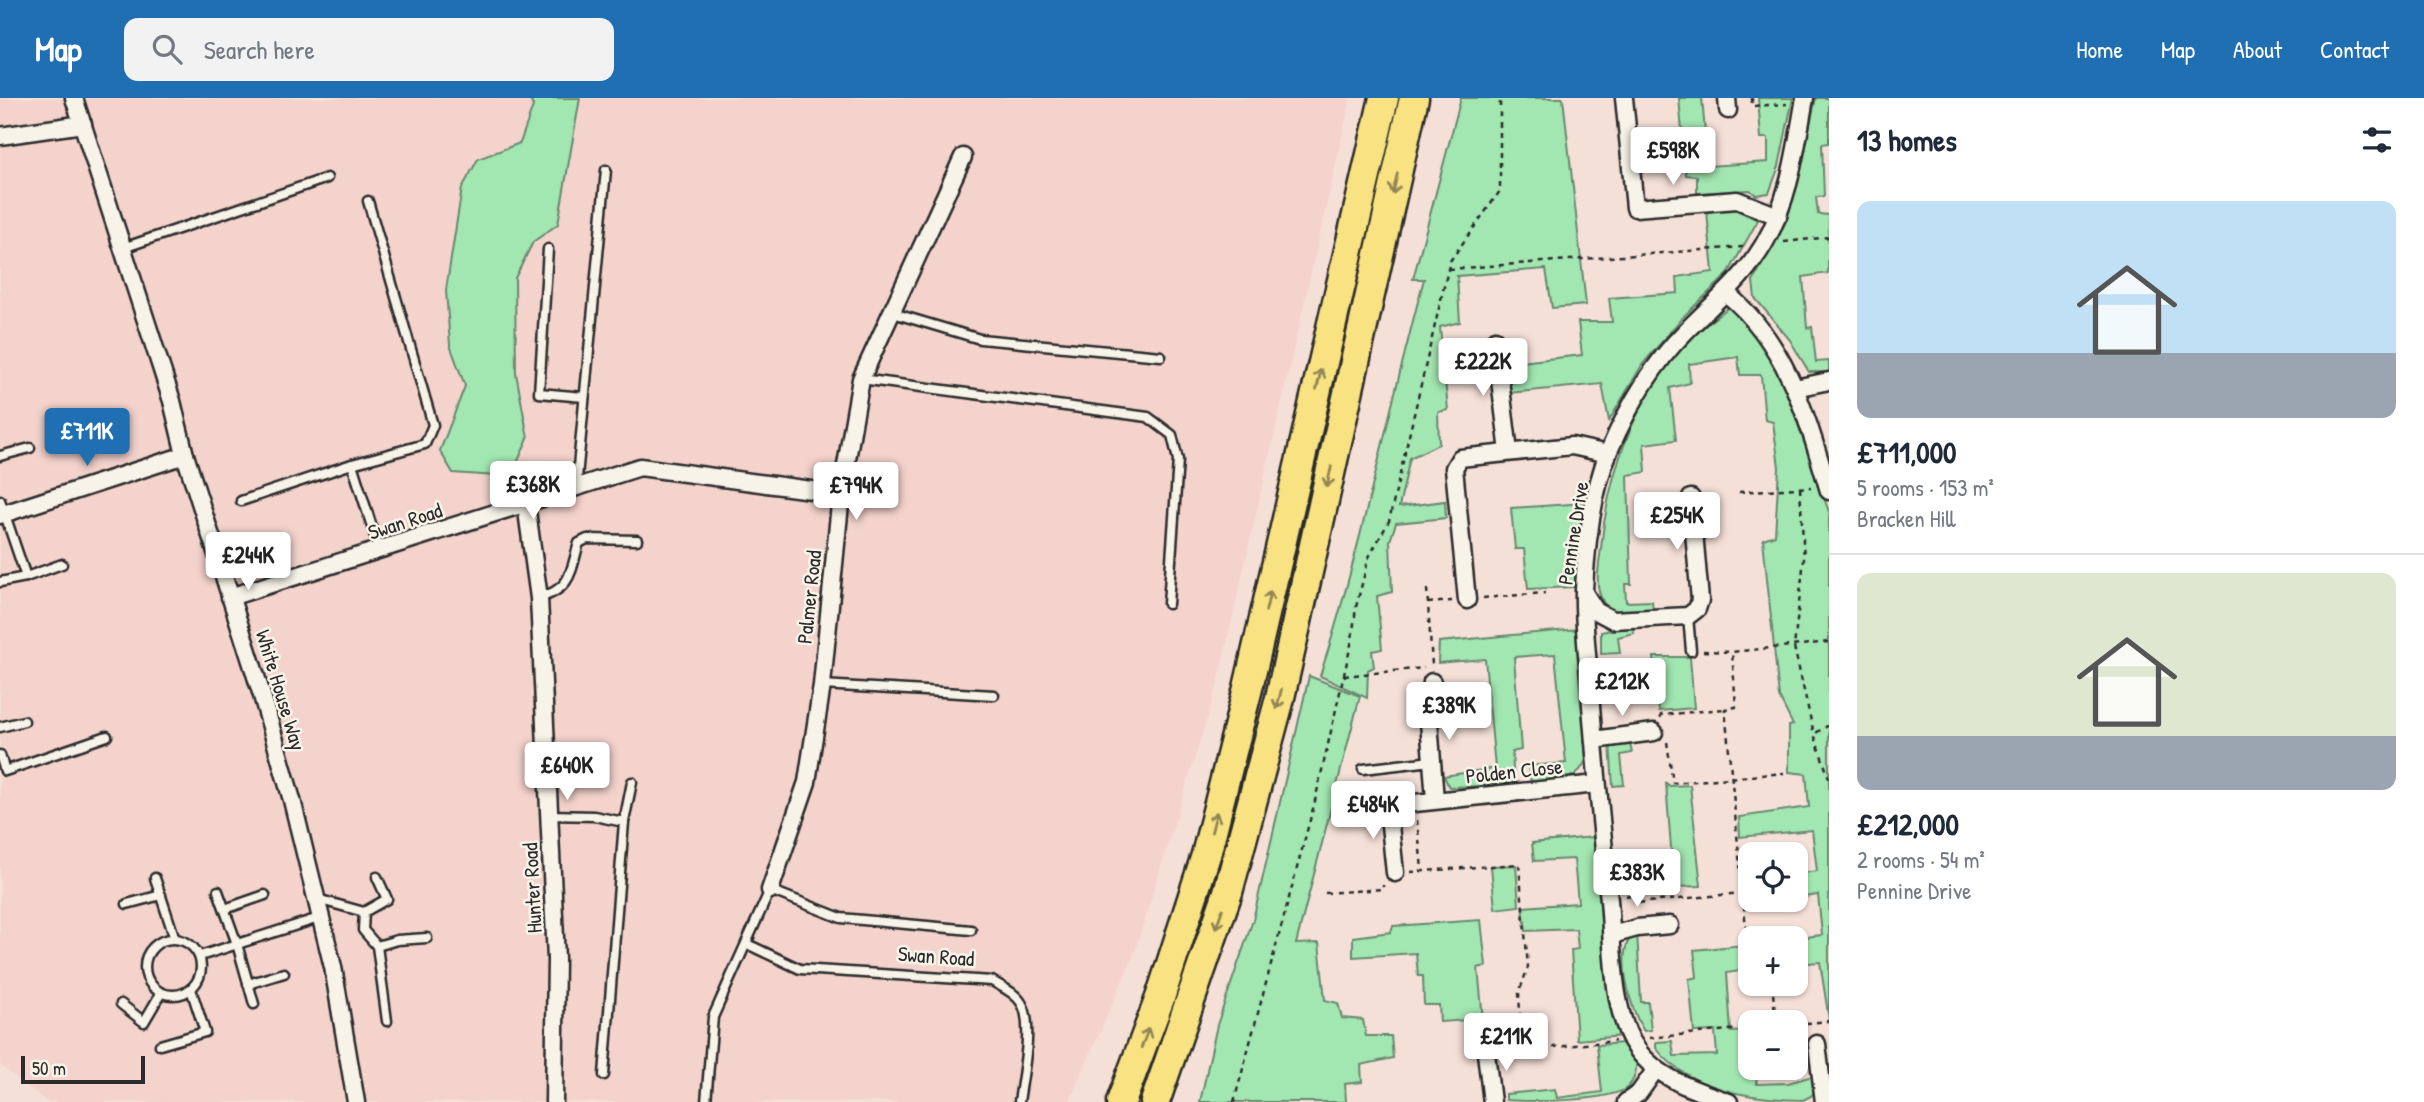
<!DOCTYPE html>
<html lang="en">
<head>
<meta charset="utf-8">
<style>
  :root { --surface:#fff; --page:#f2f2f3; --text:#1f2937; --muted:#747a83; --line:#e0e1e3; --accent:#1f6fb2 }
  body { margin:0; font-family:"Patrick Hand",sans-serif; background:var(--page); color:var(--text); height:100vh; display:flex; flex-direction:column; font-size:26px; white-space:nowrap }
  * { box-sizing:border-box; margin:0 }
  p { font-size:23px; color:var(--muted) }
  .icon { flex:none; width:38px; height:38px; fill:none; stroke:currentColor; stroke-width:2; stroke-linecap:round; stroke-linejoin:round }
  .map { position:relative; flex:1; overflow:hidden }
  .drawer { display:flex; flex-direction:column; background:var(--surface); width:595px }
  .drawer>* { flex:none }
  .buttons { position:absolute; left:1738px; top:744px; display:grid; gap:14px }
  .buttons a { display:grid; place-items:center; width:70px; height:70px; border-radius:14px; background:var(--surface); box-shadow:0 2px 5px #0004; font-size:35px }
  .scale { position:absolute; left:21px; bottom:18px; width:124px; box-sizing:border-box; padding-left:7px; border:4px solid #2b2b2b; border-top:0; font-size:19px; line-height:24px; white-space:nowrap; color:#2b2b2b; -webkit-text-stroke:5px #f7f3e8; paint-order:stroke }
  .price { position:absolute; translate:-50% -60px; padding:0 16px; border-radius:7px; background:#fff; color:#222; font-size:23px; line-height:46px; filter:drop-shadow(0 2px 4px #0008) }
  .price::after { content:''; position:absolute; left:50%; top:42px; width:21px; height:16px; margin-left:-10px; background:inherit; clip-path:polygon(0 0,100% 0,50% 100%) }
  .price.current { background:var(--accent); color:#fff }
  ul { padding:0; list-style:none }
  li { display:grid; align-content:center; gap:14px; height:371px; padding:0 28px }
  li+li { border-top:2px solid var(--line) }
  li span { display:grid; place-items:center; height:217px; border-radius:14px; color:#555 }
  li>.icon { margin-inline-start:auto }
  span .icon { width:126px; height:126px; fill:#fffc; stroke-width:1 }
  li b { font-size:30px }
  h2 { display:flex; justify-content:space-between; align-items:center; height:84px; padding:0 28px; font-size:30px }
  header { display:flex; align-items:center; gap:42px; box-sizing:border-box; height:98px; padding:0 35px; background:var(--accent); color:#fff }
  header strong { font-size:33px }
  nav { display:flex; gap:38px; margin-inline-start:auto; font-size:24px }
  .search { width:490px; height:63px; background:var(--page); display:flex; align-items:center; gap:18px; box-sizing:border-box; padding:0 24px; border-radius:14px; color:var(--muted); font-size:26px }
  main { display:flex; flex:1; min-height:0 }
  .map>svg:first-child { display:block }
  .built { fill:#f4d3cc }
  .green { fill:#a2e6b1; stroke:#66886e; stroke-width:2 }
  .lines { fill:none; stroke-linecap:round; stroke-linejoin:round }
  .lane-casing { stroke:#2b2b2b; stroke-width:13 }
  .street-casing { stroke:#2b2b2b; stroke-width:21 }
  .highway-casing { stroke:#2b2b2b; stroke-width:33 }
  .path { stroke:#2b2b2b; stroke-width:2.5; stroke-dasharray:5 5; stroke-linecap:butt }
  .lane { stroke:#f7f3e8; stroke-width:8 }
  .street { stroke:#f7f3e8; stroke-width:16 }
  .highway { stroke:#f8e281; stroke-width:28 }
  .oneway { stroke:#928656 }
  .labels { text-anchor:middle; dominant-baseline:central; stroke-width:5; stroke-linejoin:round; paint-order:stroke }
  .street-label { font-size:21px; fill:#2b2b2b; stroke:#f7f3e8 }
</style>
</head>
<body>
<header>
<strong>Map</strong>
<div class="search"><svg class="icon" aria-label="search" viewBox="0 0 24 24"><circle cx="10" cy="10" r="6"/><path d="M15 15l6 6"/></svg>Search here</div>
<nav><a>Home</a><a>Map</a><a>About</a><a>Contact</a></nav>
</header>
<main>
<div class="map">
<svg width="1829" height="1004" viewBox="0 0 1829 1004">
  <rect width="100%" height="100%" fill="#f5e0d8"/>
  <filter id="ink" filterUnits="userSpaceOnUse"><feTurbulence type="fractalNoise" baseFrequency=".0143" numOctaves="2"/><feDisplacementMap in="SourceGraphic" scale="14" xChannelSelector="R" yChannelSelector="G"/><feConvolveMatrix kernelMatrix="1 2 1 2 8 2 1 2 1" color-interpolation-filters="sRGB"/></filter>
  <g filter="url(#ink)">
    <path class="built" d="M 0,0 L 1351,0 L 1217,588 L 1133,859 L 1069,1004 L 47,1004 L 0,967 Z"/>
    <g class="green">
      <path d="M 529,0 L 580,0 L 558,126 L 533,144 L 515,180 L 516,275 L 528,340 L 511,379 L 453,375 L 440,353 L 465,288 L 450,247 L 446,192 L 462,90 L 478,61 L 520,45 L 533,8 Z"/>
      <path d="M 1461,0 L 1563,0 L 1586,207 L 1552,210 L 1546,171 L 1457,178 L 1460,224 L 1440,229 L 1448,312 L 1438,314 L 1439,346 L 1410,360 L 1399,409 L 1445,403 L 1446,420 L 1396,425 L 1390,443 L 1392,494 L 1377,498 L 1382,551 L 1372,553 L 1374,569 L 1368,572 L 1367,600 L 1320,578 C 1362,448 1388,313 1424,181 L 1413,181 Z"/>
      <path d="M 1679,0 L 1702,0 L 1708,68 L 1768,64 L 1768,40 L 1761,40 L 1758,0 L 1793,0 L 1779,68 L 1769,95 L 1756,97 L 1750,92 L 1697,95 L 1697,78 L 1686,77 Z"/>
      <path d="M 1816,0 L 1829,0 L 1829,45 L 1822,46 L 1824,98 L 1816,99 L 1818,116 L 1829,117 L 1828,175 L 1803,179 L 1807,230 L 1812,229 L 1816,264 L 1829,263 L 1829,274 L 1809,274 L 1790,242 L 1755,200 L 1753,183 L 1788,119 Z"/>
      <path d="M 1733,110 L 1758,122 L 1728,176 L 1681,221 L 1642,267 L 1609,323 L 1602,286 L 1509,295 L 1504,266 L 1582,257 L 1578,224 L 1612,224 L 1609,200 L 1678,195 L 1677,179 L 1713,174 L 1707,114 Z"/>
      <path d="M 1730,208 L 1757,233 L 1780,275 L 1829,414 L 1829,922 L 1820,864 L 1796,866 L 1796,840 L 1822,837 L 1818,797 L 1796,800 L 1796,776 L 1817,773 L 1812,732 L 1740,739 L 1739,719 L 1809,709 L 1806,676 L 1789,674 L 1789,628 L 1793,627 L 1779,599 L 1763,441 L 1775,437 L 1779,369 L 1773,324 L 1765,322 L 1761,277 L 1740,277 L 1738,259 L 1689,266 L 1690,285 L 1670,290 L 1676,342 L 1644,346 L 1646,374 L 1628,377 L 1631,486 L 1625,486 L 1626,504 L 1652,503 L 1653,513 L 1611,514 C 1592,495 1598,475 1601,450 C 1608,376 1635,296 1689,242 C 1702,230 1716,219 1730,208 Z"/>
      <path d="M 1585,405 L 1574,489 L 1528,491 L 1524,451 L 1515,451 L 1511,410 Z"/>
      <path d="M 1633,528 L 1634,535 L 1618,539 L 1620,555 L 1601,556 L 1601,534 Z"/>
      <path d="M 1578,531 L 1586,661 C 1578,686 1553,682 1531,684 L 1528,668 L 1566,665 L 1555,556 L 1514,559 L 1521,652 L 1512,654 L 1514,687 L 1449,689 L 1444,678 L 1495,670 L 1485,561 L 1438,565 L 1439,544 Z"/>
      <path d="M 1654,559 L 1690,559 L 1694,610 L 1659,613 Z"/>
      <path d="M 1309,578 L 1360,598 L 1296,846 L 1319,845 L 1325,902 L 1338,905 L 1342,920 L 1363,922 L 1366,938 L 1391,938 L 1393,960 L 1361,967 L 1362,984 L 1345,986 L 1346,1004 L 1200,1004 L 1217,927 L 1253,822 Z"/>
      <path d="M 1618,642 L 1630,646 L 1632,655 L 1621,657 L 1624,687 L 1613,688 L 1610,646 Z"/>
      <path d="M 1666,685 L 1670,688 L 1690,687 L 1701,788 L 1674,789 Z"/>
      <path d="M 1593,739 L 1608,882 L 1622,938 L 1577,942 L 1571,852 L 1578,851 L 1576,831 L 1526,833 L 1523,809 L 1578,805 L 1574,761 L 1534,763 L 1532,745 Z"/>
      <path d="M 1516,767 L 1519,808 L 1495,811 L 1491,768 Z"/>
      <path d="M 1481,822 L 1486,868 L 1478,870 L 1483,921 L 1440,924 L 1439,907 L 1424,907 L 1423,878 L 1418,878 L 1416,855 L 1353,859 L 1353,839 L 1391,834 L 1393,828 Z"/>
      <path d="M 1637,834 L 1641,904 L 1648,904 L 1651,932 L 1644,933 C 1631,915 1611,846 1637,834 Z"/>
      <path d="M 1744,847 L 1746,872 L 1727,875 L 1731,934 L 1750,933 L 1750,970 L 1755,970 L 1757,986 L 1788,985 L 1816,977 L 1818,989 L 1811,998 L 1803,1002 C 1752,1001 1690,993 1656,950 L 1656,944 L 1672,943 L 1674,958 L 1717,957 L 1715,933 L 1694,934 L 1689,881 L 1697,879 L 1694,852 Z"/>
      <path d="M 1624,945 L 1637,964 C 1636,973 1635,982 1628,989 C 1611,1004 1528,1004 1506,1002 L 1506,996 L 1555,991 L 1557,1000 L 1602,994 L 1597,947 Z"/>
    </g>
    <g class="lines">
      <defs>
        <g id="lane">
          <path d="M 368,103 L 433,327 L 425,346 L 352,366 L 380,454"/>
          <path d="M 123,150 L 327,80"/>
          <path d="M 548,151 L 539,295 L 584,299"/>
          <path d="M 893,215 L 980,241 L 1161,258"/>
          <path d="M 861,281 L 1148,319 L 1172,337 L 1178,362 L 1168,506"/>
          <path d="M 0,358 L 30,350"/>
          <path d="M 576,390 L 606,72"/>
          <path d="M 0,402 L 26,479 L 0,484"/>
          <path d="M 241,403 L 352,366"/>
          <path d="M 26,479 L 62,466"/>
          <path d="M 539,500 C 572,490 570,475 579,445 L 587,441 L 637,442"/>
          <path d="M 1688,518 L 1691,553"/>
          <path d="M 822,587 L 994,597"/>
          <path d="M 0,629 L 24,623"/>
          <path d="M 0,657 L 5,673 L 107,638"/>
          <path d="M 1363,671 L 1432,663"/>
          <path d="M 549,717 L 594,718 L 624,724 L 604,977"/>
          <path d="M 624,724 L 632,684"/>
          <path d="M 377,779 L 387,801 L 364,814 L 363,832 L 377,848 L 397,842 L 427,840"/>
          <path d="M 155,780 L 175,841"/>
          <path d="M 218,793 L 237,846 L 254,906"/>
          <path d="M 317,801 L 364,814"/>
          <path d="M 127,806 L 161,797"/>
          <path d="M 225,811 L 265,797"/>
          <circle cx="173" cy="869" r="28"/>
          <path d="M 747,846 L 800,871 L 992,883 C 1002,889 1016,895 1022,906 C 1034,926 1022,981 1019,1004"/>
          <path d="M 377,848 L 387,923"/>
          <path d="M 200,858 L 322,819"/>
          <path d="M 248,886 L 284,875"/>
          <path d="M 121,906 L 144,924 L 161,895"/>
          <path d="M 160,947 L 205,934 L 191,891"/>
          <path d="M 706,1004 L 713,919 L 770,792 L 841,820 L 971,832"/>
        </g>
        <g id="street">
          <path d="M 74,0 L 172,303 L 185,357 L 261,594 L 292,702 L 333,869 L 356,1004"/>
          <path d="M 1624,0 L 1635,110 L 1737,102 L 1778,118"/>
          <path d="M 1727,0 L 1728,12"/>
          <path d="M 0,38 L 83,26"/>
          <path d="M 1727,196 C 1788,246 1807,320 1829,393"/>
          <path d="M 1495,242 L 1509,354"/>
          <path d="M 1795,290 L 1829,283"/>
          <path d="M 526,406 L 539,500 L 556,861 L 554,1004"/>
          <path d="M 0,417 L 185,357"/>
          <path d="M 1585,496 L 1596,513 L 1613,522 L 1688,518 L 1697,511 L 1700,502 L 1691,400"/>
          <path d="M 230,499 L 640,369 L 841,396"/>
          <path d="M 1467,502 L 1454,370 L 1460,360 L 1572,348 L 1608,356"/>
          <path d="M 1432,584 L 1428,611 L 1435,702"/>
          <path d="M 1594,642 L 1654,634"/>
          <path d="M 1388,708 L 1395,775"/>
          <path d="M 1367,710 L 1597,686"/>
          <path d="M 770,792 L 807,684 L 822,587 L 841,396 L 861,281 L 963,59"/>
          <path d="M 1612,837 L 1637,830 L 1670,827"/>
          <path d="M 1817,946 L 1824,1004"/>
          <path d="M 1486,955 L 1492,1004"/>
          <path d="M 1626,1004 L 1639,995 L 1656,971"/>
          <path d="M 1729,1004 C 1696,993 1657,980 1637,951 C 1611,916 1613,845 1609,802 C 1602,733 1595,664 1590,594 C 1588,560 1583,526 1584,492 C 1586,448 1592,395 1609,353 C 1627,311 1652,267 1685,234 C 1713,205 1743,182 1764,146 C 1790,101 1796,50 1805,0"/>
        </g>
        <g id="highway">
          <path d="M 1121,1004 L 1160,900 L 1206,757 L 1248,590 L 1384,0"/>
          <path d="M 1155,1004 L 1228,794 L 1279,604 L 1414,0"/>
        </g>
      </defs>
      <use href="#lane" class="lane-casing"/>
      <use href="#street" class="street-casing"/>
      <use href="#highway" class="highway-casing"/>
      <g class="path">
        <path d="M 1752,0 L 1752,8 L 1787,6"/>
        <path d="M 1784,144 L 1829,139"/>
        <path d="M 1449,171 L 1743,149"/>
        <path d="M 1800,390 L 1804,461 L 1794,549 L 1814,636"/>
        <path d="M 1739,394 L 1811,389"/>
        <path d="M 1427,491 L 1432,567"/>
        <path d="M 1483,500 L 1545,495"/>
        <path d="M 1428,505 L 1452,503"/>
        <path d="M 1703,553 L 1732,554"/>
        <path d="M 1344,578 L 1424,570"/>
        <path d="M 1660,620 L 1661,617 L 1724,611"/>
        <path d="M 1829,627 L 1814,636 L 1829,680"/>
        <path d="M 1667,644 L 1673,685 L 1784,675"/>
        <path d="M 1417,722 L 1422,771"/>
        <path d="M 1410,774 L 1519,766 L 1528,869 L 1519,895 L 1522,952"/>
        <path d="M 1325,795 L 1383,791 L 1383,787"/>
        <path d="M 1626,798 L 1634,796 L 1637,805 L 1743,795"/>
        <path d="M 1750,872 L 1725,611 L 1736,609 L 1732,554 L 1829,544"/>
        <path d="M 1772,886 L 1776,924"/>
        <path d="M 1796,926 L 1829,923"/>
        <path d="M 1649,940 L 1750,930"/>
        <path d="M 1503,954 L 1615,943"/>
        <path d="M 1234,1004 L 1314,707 L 1352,542 L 1356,509 L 1369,459 L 1389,423 L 1450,163 L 1500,93 L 1500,0"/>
      </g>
      <use href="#lane" class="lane"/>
      <use href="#street" class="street"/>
      <use href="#highway" class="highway"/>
    </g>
    <defs><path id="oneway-shaft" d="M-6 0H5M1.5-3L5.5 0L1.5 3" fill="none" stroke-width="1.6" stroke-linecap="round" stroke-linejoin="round" transform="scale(1.75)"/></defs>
    <g class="oneway">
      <use href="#oneway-shaft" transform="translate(1395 86) rotate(103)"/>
      <use href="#oneway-shaft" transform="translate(1319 281) rotate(-77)"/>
      <use href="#oneway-shaft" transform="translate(1329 379) rotate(103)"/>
      <use href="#oneway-shaft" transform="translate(1268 503) rotate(-77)"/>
      <use href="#oneway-shaft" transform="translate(1279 601) rotate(104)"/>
      <use href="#oneway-shaft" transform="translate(1214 724) rotate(-76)"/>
      <use href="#oneway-shaft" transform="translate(1219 821) rotate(109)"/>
      <use href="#oneway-shaft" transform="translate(1145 940) rotate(-69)"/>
    </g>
  </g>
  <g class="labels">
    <g class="street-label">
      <text transform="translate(405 423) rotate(-18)">Swan Road</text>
      <text transform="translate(1573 435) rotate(-81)">Pennine Drive</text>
      <text transform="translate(809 499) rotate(-84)">Palmer Road</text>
      <text transform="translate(281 592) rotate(73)">White House Way</text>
      <text transform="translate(1514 673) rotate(-6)">Polden Close</text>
      <text transform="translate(532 790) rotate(-93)">Hunter Road</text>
      <text transform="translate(936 858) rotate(4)">Swan Road</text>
    </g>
  </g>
</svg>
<div class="buttons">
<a><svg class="icon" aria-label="locate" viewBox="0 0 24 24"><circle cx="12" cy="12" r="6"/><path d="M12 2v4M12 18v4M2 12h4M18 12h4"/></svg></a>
<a>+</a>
<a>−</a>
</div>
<div class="scale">50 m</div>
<b class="price" style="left:1673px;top:89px">£598K</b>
<b class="price" style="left:1483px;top:300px">£222K</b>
<b class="price current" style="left:87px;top:370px">£711K</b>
<b class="price" style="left:533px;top:423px">£368K</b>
<b class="price" style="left:856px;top:424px">£794K</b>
<b class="price" style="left:1677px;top:454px">£254K</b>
<b class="price" style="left:248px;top:494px">£244K</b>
<b class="price" style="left:1622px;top:620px">£212K</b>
<b class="price" style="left:1449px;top:644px">£389K</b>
<b class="price" style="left:567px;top:704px">£640K</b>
<b class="price" style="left:1373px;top:743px">£484K</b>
<b class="price" style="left:1637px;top:811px">£383K</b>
<b class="price" style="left:1506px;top:975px">£211K</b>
</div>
<section class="drawer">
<h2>13 homes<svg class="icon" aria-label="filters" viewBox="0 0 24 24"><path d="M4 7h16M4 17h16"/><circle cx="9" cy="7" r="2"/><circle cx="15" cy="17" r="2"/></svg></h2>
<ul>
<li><span style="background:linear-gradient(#bfe0f5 70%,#9aa5b1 0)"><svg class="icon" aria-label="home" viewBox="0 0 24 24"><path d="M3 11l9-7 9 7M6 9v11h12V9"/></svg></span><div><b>£711,000</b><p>5 rooms · 153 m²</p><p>Bracken Hill</p></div></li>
<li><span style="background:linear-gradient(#dfe7d0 75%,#9aa5b1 0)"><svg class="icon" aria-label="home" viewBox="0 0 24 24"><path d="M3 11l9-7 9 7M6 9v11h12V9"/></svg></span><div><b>£212,000</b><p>2 rooms · 54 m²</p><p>Pennine Drive</p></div></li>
</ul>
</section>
</main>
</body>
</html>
